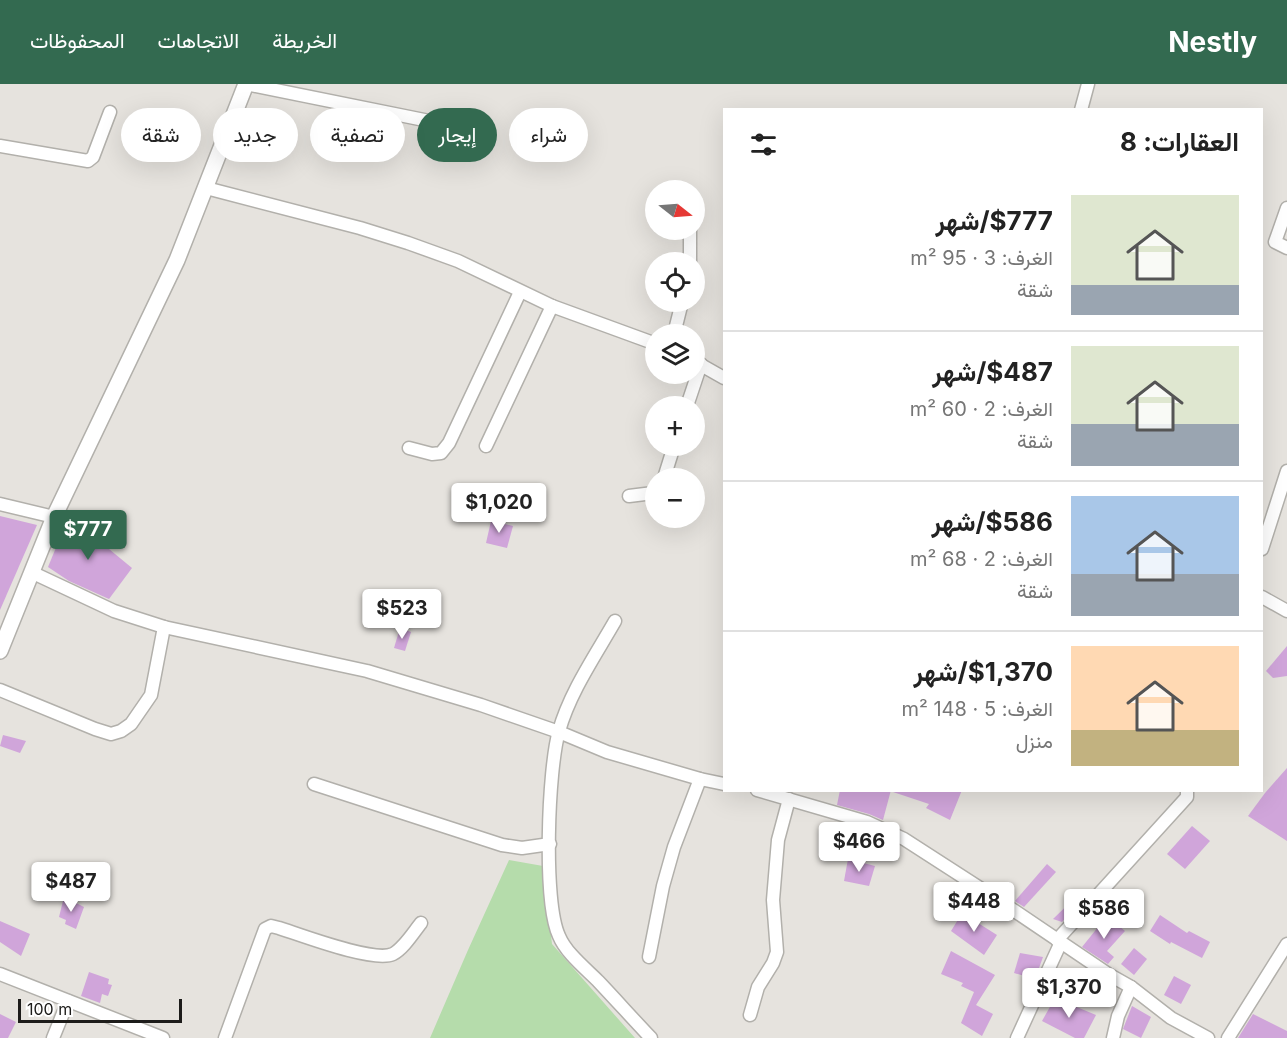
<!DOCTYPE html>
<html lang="ar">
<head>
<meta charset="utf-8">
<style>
  :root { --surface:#fff; --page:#f6f6f6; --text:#222; --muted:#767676; --line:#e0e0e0; --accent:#336a50 }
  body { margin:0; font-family:Inter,Vazirmatn,sans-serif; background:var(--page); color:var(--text); direction:rtl; height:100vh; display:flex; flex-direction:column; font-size:22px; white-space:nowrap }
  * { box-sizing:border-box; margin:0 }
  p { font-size:20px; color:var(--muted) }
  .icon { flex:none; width:33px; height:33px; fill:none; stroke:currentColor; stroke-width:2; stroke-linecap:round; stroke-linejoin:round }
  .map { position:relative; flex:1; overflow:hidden; direction:ltr }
  .details { position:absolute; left:723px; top:24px; width:540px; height:684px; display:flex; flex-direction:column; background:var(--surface); border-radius:0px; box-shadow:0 6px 24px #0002; direction:rtl }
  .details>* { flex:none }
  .hud { position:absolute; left:18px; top:24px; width:570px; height:54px; direction:rtl; display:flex; gap:12px }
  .needle { width:39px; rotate:107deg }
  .controls { position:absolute; left:645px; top:96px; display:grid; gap:12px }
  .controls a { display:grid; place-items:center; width:60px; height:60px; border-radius:50%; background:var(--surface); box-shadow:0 6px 24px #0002; font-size:30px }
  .scale { position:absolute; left:18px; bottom:15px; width:164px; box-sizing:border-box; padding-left:6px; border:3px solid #1d1c1a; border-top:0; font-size:16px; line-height:21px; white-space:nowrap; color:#1d1c1a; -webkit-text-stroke:4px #fff; paint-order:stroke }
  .price { position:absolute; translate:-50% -51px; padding:0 14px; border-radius:6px; background:#fff; color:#222; font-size:20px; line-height:39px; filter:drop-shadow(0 2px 3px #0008) }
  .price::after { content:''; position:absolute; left:50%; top:36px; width:18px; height:14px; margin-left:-9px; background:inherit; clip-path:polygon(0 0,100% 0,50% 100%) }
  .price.active { background:var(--accent); color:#fff }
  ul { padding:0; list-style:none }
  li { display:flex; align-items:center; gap:18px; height:150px; padding:0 24px }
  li+li { border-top:2px solid var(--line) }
  li span { display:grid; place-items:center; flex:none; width:168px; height:120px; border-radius:0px; color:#555 }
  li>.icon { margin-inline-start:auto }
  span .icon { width:72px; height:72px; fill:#fffc; stroke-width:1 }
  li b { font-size:26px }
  h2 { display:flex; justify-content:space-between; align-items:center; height:72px; padding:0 24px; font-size:26px }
  .pill { padding:0 21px; border-radius:27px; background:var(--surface); box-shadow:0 6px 24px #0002; font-size:21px; line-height:54px }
  .pill.active { background:var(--accent); color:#fff }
  header { display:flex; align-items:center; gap:36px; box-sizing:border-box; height:84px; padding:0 30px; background:var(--accent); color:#fff }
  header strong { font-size:28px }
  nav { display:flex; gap:33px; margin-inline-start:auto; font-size:21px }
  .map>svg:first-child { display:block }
  .green { fill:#b5dcab }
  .building { fill:#d0a5da }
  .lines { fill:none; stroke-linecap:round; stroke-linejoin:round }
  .minor-casing { stroke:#b2b0ab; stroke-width:15 }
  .tertiary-casing { stroke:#b2b0ab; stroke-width:18 }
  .minor { stroke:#fff; stroke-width:12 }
  .tertiary { stroke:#fff; stroke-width:15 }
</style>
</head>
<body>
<header>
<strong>Nestly</strong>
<nav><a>الخريطة</a><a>الاتجاهات</a><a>المحفوظات</a></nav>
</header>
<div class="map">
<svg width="1287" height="954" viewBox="0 0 1287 954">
  <rect width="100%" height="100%" fill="#e6e3de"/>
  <path class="green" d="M 509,776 L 543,782 L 552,860 L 635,954 L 430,954 L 468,866 Z"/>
  <g class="building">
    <path d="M 0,432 L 37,441 L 0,526 Z"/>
    <path d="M 69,432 L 132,484 L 109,515 L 69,497 L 48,483 Z"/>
    <path d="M 491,437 L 513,442 L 507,464 L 486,459 Z"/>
    <path d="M 400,544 L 411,548 L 405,567 L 394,564 Z"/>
    <path d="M 1287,562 L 1287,592 L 1273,594 L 1266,587 Z"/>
    <path d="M 3,651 L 26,657 L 20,669 L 0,662 Z"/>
    <path d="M 1287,684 L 1287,757 L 1248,732 L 1265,709 Z"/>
    <path d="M 840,706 L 891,706 L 883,736 L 869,730 L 837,721 Z"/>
    <path d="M 894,706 L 962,706 L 950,736 L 926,724 L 929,720 L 893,708 Z"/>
    <path d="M 1192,742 L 1210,757 L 1185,785 L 1167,770 Z"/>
    <path d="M 848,775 L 875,782 L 869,802 L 844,797 Z"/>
    <path d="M 1047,780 L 1056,788 L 1024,823 L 1015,817 Z"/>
    <path d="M 1084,805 L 1088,809 L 1062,838 L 1053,835 Z"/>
    <path d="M 64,813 L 84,823 L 76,845 L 65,840 L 66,836 L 59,833 Z"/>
    <path d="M 964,826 L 978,839 L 997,851 L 984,871 L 951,847 Z"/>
    <path d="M 1160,831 L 1187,849 L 1189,847 L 1210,858 L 1202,874 L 1171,858 L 1170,860 L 1150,847 Z"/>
    <path d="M 1107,832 L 1125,847 L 1107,867 L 1114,873 L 1108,880 L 1082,863 Z"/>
    <path d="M 0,837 L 30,850 L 21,872 L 0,858 Z"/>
    <path d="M 1134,864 L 1147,875 L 1134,891 L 1121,880 Z"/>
    <path d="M 951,867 L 995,891 L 976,921 L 993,930 L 982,952 L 961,939 L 974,908 L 961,902 L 963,899 L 941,890 Z"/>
    <path d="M 1020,869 L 1043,873 L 1035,895 L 1014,889 Z"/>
    <path d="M 89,888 L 109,895 L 108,900 L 112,901 L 108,912 L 102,910 L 100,919 L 81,912 Z"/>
    <path d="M 1174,892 L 1191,901 L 1181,920 L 1164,911 Z"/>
    <path d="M 1055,914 L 1096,931 L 1084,954 L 1075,954 L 1042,937 Z"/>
    <path d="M 1132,922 L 1151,933 L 1141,954 L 1123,945 Z"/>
    <path d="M 0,930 L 16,938 L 8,954 L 0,954 Z"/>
    <path d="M 1253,930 L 1287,947 L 1287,954 L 1238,954 Z"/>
  </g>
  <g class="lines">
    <defs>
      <g id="minor">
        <path d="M 246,0 L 444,40"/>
        <path d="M 1081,26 L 1088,0"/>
        <path d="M 0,62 L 88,77 L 93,73 L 110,28"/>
        <path d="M 206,104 L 360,144 L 408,159 L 458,177 L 552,222 L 656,260"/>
        <path d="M 1287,124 L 1275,158 L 1287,164"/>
        <path d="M 690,146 L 690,178"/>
        <path d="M 674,250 L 682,218"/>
        <path d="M 694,277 L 724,294"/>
        <path d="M 687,322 L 701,280"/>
        <path d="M 486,362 L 552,222"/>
        <path d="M 409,364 L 432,370 L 441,369 L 449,359 L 520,208"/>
        <path d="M 664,394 L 674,362"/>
        <path d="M 629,412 L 653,409 L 656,406"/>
        <path d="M 0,420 L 54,433"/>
        <path d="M 1262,465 L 1287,387"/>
        <path d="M 31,488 L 114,527 L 164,543 L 367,587 L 481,621 L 559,648 L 607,668 L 700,695 L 724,700"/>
        <path d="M 1262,513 L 1287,527"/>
        <path d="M 615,537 C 595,572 570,608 559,647 C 548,685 543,818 559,852 C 566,869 585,884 598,897 C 616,916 633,935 651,954"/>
        <path d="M 0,606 L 95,645 L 111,650 L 121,647 L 131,640 L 151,611 L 164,543"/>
        <path d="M 314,700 L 502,761 L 522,764 L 550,760"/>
        <path d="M 757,706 L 867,738 L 904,755 L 997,815 L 1108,890 L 1131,903 L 1171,934 L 1208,954"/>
        <path d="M 1057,856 L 1187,713 L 1187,706"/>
        <path d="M 649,873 L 663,802 L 674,763 L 700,695"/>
        <path d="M 0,890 L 163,954"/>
        <path d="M 750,931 L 758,903 L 773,879 L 777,868 L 773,816 L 778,756 L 789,715"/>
        <path d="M 53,954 L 68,917"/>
        <path d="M 225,954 L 265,845 L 271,842 L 279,844 C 301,851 374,879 393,870 C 404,864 413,849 421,839"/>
        <path d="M 1017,954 L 1061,858"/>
        <path d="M 1113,954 L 1118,932 L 1131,903"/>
        <path d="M 1228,954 L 1287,860"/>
      </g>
      <path id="tertiary" d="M 0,567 L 54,433 L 177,176 L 246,0"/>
    </defs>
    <use href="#minor" class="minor-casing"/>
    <use href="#tertiary" class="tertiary-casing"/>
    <use href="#minor" class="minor"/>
    <use href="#tertiary" class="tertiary"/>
  </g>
</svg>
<div class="controls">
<a><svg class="needle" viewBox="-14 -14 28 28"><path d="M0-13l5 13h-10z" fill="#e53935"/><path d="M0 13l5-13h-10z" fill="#767676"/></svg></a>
<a><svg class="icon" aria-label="locate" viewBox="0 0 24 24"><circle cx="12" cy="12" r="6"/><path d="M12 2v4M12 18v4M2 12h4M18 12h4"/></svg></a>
<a><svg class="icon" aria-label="layers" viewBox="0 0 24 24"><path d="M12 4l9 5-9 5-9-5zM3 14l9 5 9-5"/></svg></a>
<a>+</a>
<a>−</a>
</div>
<div class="scale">100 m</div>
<b class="price" style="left:499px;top:450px">$1,020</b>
<b class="price active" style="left:88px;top:477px">$777</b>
<b class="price" style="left:402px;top:556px">$523</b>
<b class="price" style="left:859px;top:789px">$466</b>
<b class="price" style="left:71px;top:829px">$487</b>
<b class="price" style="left:974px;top:849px">$448</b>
<b class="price" style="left:1104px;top:856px">$586</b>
<b class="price" style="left:1069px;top:935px">$1,370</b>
<div class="hud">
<a class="pill">شراء</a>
<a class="pill active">إيجار</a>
<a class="pill">تصفية</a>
<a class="pill">جديد</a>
<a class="pill">شقة</a>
</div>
<section class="details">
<h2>العقارات: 8<svg class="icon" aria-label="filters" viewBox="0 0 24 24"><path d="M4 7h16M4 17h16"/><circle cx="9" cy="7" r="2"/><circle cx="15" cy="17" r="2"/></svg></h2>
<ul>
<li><span style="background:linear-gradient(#dfe7d0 75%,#9aa5b1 0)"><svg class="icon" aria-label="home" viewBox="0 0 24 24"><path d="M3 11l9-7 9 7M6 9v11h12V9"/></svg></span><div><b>$777/شهر</b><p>الغرف: 3 · 95 m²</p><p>شقة</p></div></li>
<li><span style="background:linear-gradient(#dfe7d0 65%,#9aa5b1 0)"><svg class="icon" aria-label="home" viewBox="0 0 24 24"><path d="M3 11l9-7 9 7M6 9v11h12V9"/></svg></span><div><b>$487/شهر</b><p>الغرف: 2 · 60 m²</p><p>شقة</p></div></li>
<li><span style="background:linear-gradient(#a9c7e8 65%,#9aa5b1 0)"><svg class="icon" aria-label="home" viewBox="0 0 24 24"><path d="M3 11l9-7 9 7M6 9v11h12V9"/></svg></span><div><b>$586/شهر</b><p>الغرف: 2 · 68 m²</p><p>شقة</p></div></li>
<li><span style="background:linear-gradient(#ffd9b3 70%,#c2b280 0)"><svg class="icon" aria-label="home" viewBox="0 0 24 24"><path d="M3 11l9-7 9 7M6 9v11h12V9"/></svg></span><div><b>$1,370/شهر</b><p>الغرف: 5 · 148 m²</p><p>منزل</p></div></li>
</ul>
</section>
</div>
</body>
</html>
